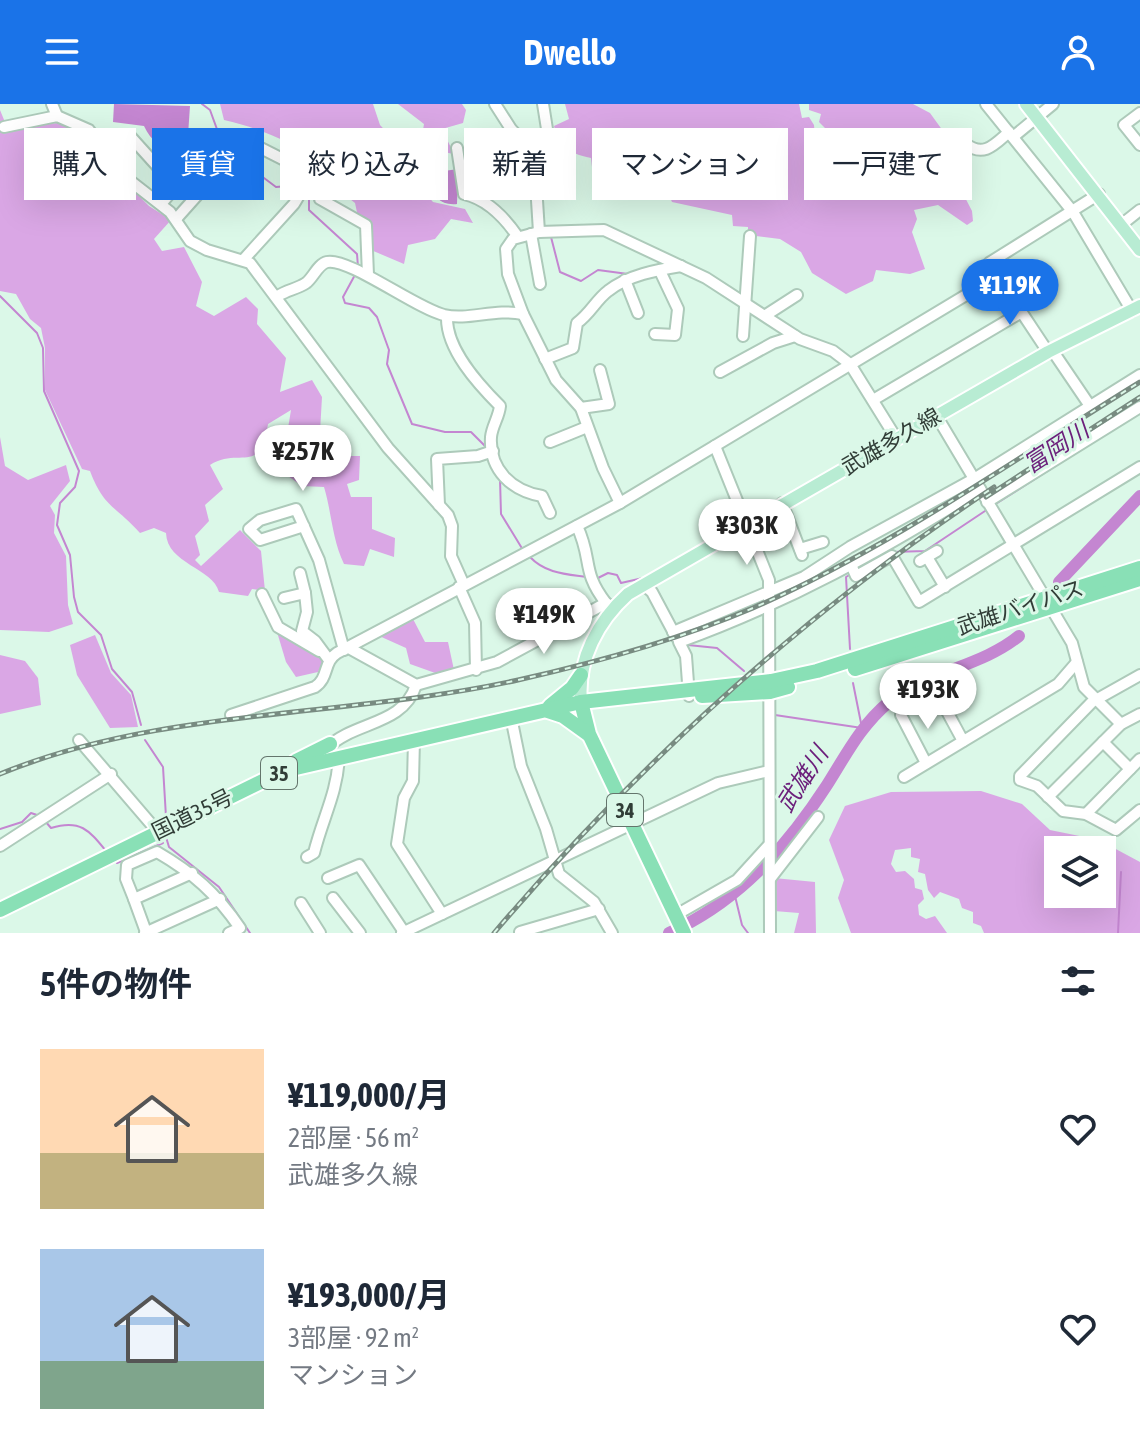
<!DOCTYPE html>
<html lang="ja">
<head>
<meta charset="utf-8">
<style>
  :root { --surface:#fff; --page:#f2f2f3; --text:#1f2937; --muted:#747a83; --accent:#1a73e8 }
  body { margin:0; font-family:"Asap Condensed","Noto Sans JP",sans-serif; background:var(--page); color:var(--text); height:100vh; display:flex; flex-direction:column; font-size:30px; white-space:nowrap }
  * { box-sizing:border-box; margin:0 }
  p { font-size:26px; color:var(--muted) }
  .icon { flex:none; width:44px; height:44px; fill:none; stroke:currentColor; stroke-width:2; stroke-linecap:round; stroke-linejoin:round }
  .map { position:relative; height:829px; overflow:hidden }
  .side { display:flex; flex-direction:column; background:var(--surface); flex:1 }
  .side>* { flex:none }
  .hud { position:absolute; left:24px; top:24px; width:1092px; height:72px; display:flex; gap:16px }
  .fabs { position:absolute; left:1044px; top:732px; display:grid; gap:16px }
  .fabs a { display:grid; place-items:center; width:72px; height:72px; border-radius:0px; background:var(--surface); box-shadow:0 8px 32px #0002; font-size:40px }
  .price { position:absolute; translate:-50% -68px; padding:0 18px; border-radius:28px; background:#fff; color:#222; font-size:26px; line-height:52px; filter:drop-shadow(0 2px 4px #0008) }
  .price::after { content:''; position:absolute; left:50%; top:48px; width:24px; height:18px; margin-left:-12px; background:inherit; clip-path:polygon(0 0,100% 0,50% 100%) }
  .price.current { background:var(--accent); color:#fff }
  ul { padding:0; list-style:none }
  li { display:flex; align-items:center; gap:24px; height:200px; padding:0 40px }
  li span { display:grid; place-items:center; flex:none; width:224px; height:160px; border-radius:0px; color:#555 }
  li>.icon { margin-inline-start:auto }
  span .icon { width:96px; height:96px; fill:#fffc; stroke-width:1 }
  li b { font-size:34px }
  h2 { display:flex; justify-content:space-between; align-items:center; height:96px; padding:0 40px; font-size:34px }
  .tag { padding:0 28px; border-radius:0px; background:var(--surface); box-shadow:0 8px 32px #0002; font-size:28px; line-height:72px }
  .tag.current { background:var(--accent); color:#fff }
  header { display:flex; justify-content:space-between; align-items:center; height:104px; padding:0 40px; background:var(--accent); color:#fff; font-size:36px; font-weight:700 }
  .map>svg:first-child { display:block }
  .green { fill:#daa7e5; fill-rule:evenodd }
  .water { fill:#c486d1 }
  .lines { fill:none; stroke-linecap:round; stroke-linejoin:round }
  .stream { stroke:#c486d1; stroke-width:2 }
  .river { stroke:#c486d1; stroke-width:12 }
  .minor-casing { stroke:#adcaba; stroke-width:14 }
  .major-casing { stroke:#fff; stroke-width:16 }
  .highway-casing { stroke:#fff; stroke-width:18 }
  .minor { stroke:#fff; stroke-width:10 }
  .major { stroke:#b8ecd3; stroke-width:12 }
  .highway { stroke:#89e0b6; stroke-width:14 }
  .rail-casing { stroke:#788b81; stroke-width:5 }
  .rail { stroke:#dbf8e8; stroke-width:2; stroke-dasharray:6; stroke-linecap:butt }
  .labels { text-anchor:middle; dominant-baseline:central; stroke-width:6; stroke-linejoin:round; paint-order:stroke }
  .shield { fill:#dbf8e8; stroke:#64756c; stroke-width:2 }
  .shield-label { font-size:20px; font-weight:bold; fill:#313d37 }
  .street-label { font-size:22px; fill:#313d37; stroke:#dbf8e8 }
  .water-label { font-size:24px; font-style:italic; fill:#6c207b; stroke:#dbf8e8 }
</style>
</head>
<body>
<header><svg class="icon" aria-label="menu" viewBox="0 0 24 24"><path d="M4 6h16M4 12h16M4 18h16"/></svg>Dwello<svg class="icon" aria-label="person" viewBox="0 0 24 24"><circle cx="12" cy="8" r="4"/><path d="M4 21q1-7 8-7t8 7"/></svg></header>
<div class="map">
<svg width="1140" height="829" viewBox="0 0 1140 829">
  <rect width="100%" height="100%" fill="#dbf8e8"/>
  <g class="green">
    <path d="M 220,0 L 373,0 L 380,21 L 402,44 L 420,83 L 433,98 L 465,105 L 473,119 L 451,115 L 435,135 L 408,141 L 404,160 L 371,146 C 372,129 375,120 358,113 L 355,99 L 330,79 L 336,52 L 322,61 C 291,37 262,25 224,16 Z"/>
    <path d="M 398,0 L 462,0 L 466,6 L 463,19 L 442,25 L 454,50 L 438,47 L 422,32 L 424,20 Z"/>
    <path d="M 565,0 L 799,0 L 802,14 L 809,13 L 814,21 L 816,47 L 822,44 L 822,30 L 826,25 L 819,18 L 821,10 L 809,6 L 809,0 L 913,0 L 930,9 L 956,45 L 958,59 L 954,72 L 972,107 L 973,117 L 967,121 L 938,101 L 914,106 L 917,115 L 912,128 L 925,165 L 910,170 L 876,166 L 873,177 L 846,190 L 812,169 L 801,148 L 780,135 L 748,131 L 748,123 L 733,122 L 732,111 L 672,98 L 668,89 L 644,85 L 625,90 L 612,79 L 593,72 L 591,54 C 567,48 561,46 554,22 L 569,15 Z"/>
    <path d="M 0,6 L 7,23 L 58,19 L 95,35 L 127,80 L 149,102 L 171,116 L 154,135 L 162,147 L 184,143 L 202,178 L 196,202 L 214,212 L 246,193 L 258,205 L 257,220 L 286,254 L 280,288 L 312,276 L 322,293 L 320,328 L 337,326 L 348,352 L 360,352 L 359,376 L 347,380 L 351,393 L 372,393 L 372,425 L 395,434 L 394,453 L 370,445 L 364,462 L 344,460 C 332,435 332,410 324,383 L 302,382 L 281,367 L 291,306 L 268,320 C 260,373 240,342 210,361 L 223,385 L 205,401 L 209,417 L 195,432 L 200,451 L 195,456 L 201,462 L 240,426 L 261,447 L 265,487 L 252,485 L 248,492 L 219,488 C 213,464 167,460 166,429 L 154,424 L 140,429 C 116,402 104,404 90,367 L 82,365 L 45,286 L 45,244 L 41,224 L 30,215 L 16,190 L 0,187 Z"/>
    <path d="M 0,333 L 5,362 L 28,376 L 66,361 L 70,377 L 50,402 L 55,411 L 54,429 L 66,452 L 68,501 L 73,520 L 49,528 L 0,526 Z"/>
    <path d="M 413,515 L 425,538 L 448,538 L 454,566 L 438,570 L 410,560 L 406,544 L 377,531 Z"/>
    <path d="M 290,524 L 312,536 L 323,557 L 318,568 L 296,573 L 286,558 L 277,528 Z"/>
    <path d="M 95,531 L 111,569 L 131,591 L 138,623 L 110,624 L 77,571 L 70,541 Z"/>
    <path d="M 0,551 L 25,557 L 38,574 L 41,601 L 0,610 Z"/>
    <path d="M 981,687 L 1022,700 L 1050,726 L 1099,736 L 1140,758 L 1140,829 L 984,829 L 981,822 L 973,819 L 973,808 L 962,804 L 959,795 L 940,788 L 934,794 L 928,786 L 925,770 L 918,768 L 920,755 L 911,753 L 911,744 L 895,746 L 891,760 L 896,768 L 905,767 L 914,775 L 915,784 L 922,786 L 924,795 L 918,801 L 919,811 L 926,815 L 935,812 L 947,829 L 851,829 L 838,794 L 844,776 L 829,736 L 845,702 L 891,688 ZM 1058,746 L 1102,746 L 1102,790 L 1058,790 Z"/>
    <path d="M 774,774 L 815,778 L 816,829 L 794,829 L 799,809 L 774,807 Z"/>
  </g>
  <g class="water">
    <path d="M 114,0 L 190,2 L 188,31 L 181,43 C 162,45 153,40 144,22 L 113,18 Z"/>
    <path d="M 458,65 L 457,100 C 441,102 431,91 427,76 L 437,68 Z"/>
  </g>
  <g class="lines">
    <g class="stream">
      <path d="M 202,0 L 210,6 L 218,28 L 242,47 L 256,68 L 276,83 L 300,81"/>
      <path d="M 309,85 L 309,106 L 357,150 L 358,163"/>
      <path d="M 551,133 L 560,168 L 581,177 L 598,166 L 628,170"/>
      <path d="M 356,169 L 343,193 L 345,199 L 369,204 L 377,213 L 389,246 L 387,260 L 412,320 L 445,328 L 471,328 L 486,343"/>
      <path d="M 0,192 L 37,229 L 43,244 L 44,287 L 79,367 L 75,383 L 60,399 L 57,421 L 70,451 L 74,493 L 78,508 L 101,531 L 112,565 L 132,588 L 141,621"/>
      <path d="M 500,375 L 501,410 L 523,446"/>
      <path d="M 994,401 L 1093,338"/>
      <path d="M 892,448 L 925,447 L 985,407"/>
      <path d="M 530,453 C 545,469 565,470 586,473"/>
      <path d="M 596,475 L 608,469 L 617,471 L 621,479 L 643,474"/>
      <path d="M 654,480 L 676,522"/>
      <path d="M 688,541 L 717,544 L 744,567"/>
      <path d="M 850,545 L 846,473 L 851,470"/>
      <path d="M 775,611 L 862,624 L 853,579"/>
      <path d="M 145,636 L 163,663 L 166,713"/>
      <path d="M 45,717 L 51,724 C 80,715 89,726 106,747"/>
      <path d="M 0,725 L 22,718 L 31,709 L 40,712"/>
      <path d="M 166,733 L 169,743 L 219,783 L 250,829"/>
      <path d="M 117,759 L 163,739"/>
      <path d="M 735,792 L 742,821 L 748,829"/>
      <path d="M 1118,829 L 1121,768"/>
    </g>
    <g class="river">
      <path d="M 1059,478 L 1140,392"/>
      <path d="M 669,829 C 739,797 786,744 827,681 C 846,651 861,621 889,598 C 928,567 981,563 1019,532"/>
    </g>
    <defs>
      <g id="minor">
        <path d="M 52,0 L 57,12"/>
        <path d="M 495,0 L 511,25 L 534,49 L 539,128"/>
        <path d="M 986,0 L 1073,108 L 1132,207"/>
        <path d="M 1140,9 L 1124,21 L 1140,41"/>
        <path d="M 4,23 L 57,12 L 89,26 L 129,76 L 170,108 L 190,137 L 207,146 L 250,159 L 388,344 L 448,411 L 452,422 L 451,452 L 464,481"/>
        <path d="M 130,32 L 175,82"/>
        <path d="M 1013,33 L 1053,0"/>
        <path d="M 249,38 L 320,74 L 320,95 L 366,121 L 368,171"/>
        <path d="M 966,40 C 984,54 995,40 1009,28"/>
        <path d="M 457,44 L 464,90 C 487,95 505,114 518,133"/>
        <path d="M 534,49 L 547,25 L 543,0"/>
        <path d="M 161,100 L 201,53 L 217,63 L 218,68 L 176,115"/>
        <path d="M 1121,121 L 1140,106"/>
        <path d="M 531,130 L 540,180"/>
        <path d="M 244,155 L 294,100 L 312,70"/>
        <path d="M 625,176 L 638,209"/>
        <path d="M 278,192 C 287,186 297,185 306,179 C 313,174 318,160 327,158 C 348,153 417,205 444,211 C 468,217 495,204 523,210"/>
        <path d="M 766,211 L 797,191"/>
        <path d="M 447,213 C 446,245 478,280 500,302 C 499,313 492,322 491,333 C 489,366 512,387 542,392 L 550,409"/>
        <path d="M 655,230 L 675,231 L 678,205 L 660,167"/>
        <path d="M 743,232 L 750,132"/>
        <path d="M 1052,246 L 1090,302"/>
        <path d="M 1048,248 L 989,159 L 1099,90"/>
        <path d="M 545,255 L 573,244 L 577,219 C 590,210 596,196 608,187 C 628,171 657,166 681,162"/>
        <path d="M 720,268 L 773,239 L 795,232"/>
        <path d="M 873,296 L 1020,209"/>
        <path d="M 581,304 L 609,300 L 600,266"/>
        <path d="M 936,311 L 1072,539 L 1084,583 L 1121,620"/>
        <path d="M 550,338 L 587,323"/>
        <path d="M 715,342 L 769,476 L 770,829"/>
        <path d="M 987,398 L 1140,303"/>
        <path d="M 620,399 L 603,364 L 581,304 L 556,276 L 523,210 L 508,170 L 506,145 L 513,135 L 539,128 L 604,126 L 706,174 L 800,235 L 833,247 L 850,260 L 896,334"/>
        <path d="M 782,399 L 802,451"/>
        <path d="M 439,401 L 437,355 L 478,352 L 493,347"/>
        <path d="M 304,422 L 260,436 L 249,425 L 260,416 L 296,405 L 319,456 L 344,546"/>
        <path d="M 577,422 C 593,456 581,467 606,499"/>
        <path d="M 800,445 L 823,438"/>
        <path d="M 927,453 L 945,483"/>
        <path d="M 920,457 L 937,447"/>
        <path d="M 852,463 L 856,472 L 892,452 L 919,498 L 1140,363"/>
        <path d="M 300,469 L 305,489"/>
        <path d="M 643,480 L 652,488 L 676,533"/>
        <path d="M 459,483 L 475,519 L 476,566"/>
        <path d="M 262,490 L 278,523 L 319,547"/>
        <path d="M 284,494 L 305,489 L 307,508 L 302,527 L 315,537 L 329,556"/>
        <path d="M 673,528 L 804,473 L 850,443 L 974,375 L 1140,271"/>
        <path d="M 349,544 L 416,581 L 497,558 L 606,499 L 613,503"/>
        <path d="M 1140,571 L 1092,598 L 1020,672 L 1020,676 L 1037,682 L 1063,707 L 1086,710 L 1116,726 L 1140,706"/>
        <path d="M 689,592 L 686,552 L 679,538 C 787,499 883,446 980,385"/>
        <path d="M 943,600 L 963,637"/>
        <path d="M 231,611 L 315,583 C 329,574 323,558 337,549 L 620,399 L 996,173"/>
        <path d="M 901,611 L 926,659"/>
        <path d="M 511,613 L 521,662 L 546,725 L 559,770 L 594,798 L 612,829"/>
        <path d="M 79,636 L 157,727"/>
        <path d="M 414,636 L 413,677 L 404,694 L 397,740 L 442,810"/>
        <path d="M 1103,638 L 1130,665"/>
        <path d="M 327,644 C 354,617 403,622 416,581"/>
        <path d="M 904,673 L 1058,580 L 1077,558"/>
        <path d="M 1048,693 L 1121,620 L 1140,610"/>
        <path d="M 1086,710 L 1140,655"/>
        <path d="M 0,742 L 111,670"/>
        <path d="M 307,753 L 314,749 C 323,713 337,690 339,653"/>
        <path d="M 328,774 L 359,761 L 404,828"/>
        <path d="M 770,775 L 818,713"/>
        <path d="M 333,794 L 360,829"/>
        <path d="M 134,795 L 126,775 L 127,761 L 157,748 C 193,769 216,789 240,824 L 229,829"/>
        <path d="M 301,799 L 320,829"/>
        <path d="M 676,811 L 737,776 L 768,742"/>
        <path d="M 146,828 L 134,795 L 192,769"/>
        <path d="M 520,828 L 599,805"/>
        <path d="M 145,829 L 220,795"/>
        <path d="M 402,829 L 718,679 L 769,667"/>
      </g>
      <g id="major">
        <path d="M 1026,0 L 1140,146"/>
        <path d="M 581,598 C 577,556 598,517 628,490 L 1048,248 L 1140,202"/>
      </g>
      <g id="highway">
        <path d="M 855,565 L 1140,475"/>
        <path d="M 702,592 L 770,588 L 788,583"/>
        <path d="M 581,598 L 589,630 L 684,829"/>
        <path d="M 550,602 L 572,584 L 581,571"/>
        <path d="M 548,607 L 563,612 L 588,630"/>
        <path d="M 296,657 L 330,640"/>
        <path d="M 0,806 L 283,667 L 581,598 L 771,577 L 817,567 L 1140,464"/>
      </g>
    </defs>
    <use href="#minor" class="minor-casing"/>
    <use href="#major" class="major-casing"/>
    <use href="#highway" class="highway-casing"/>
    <use href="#minor" class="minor"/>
    <use href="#major" class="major"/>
    <use href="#highway" class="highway"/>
    <defs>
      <g id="rail">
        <path d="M 986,393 L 1140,293"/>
        <path d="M 0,670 C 163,603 347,614 518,576 C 598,558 678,536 753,504 C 890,444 1013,356 1140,278"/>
        <path d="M 494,829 C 639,659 808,506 994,383"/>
      </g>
    </defs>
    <use href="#rail" class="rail-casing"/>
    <use href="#rail" class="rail"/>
  </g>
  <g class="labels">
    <g class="shield">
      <rect x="261" y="653" width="36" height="32" rx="6"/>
      <rect x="607" y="690" width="36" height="32" rx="6"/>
    </g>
    <g class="shield-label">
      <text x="279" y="669">35</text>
      <text x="625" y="706">34</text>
    </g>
    <g class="street-label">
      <text transform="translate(891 337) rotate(-30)">武雄多久線</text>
      <text transform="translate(1020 503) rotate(-18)">武雄バイパス</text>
      <text transform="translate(192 710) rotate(-26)">国道35号</text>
    </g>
    <g class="water-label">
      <text transform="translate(1056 343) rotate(-33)">富岡川</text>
      <text transform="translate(802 675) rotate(-57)">武雄川</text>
    </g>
  </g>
</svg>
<div class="fabs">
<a><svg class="icon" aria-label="layers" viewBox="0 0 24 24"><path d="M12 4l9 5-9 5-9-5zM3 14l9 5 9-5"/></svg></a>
</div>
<b class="price current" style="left:1010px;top:223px">¥119K</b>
<b class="price" style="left:303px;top:389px">¥257K</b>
<b class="price" style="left:747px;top:463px">¥303K</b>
<b class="price" style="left:544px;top:552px">¥149K</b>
<b class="price" style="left:928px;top:627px">¥193K</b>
<div class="hud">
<a class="tag">購入</a>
<a class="tag current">賃貸</a>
<a class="tag">絞り込み</a>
<a class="tag">新着</a>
<a class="tag">マンション</a>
<a class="tag">一戸建て</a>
</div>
</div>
<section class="side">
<h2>5件の物件<svg class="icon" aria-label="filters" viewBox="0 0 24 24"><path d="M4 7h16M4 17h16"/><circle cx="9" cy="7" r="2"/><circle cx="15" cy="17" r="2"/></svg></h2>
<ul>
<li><span style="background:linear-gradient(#ffd9b3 65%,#c2b280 0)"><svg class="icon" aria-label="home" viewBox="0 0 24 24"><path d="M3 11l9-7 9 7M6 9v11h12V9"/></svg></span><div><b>¥119,000/月</b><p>2部屋 · 56 m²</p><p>武雄多久線</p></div><svg class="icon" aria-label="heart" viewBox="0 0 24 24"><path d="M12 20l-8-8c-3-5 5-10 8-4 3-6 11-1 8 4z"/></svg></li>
<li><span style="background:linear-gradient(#a9c7e8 70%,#7fa58c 0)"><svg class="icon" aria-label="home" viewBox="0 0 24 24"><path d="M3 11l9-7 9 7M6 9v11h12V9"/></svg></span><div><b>¥193,000/月</b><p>3部屋 · 92 m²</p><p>マンション</p></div><svg class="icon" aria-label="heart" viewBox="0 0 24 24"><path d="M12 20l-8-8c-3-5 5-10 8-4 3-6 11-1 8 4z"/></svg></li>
</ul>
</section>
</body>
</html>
